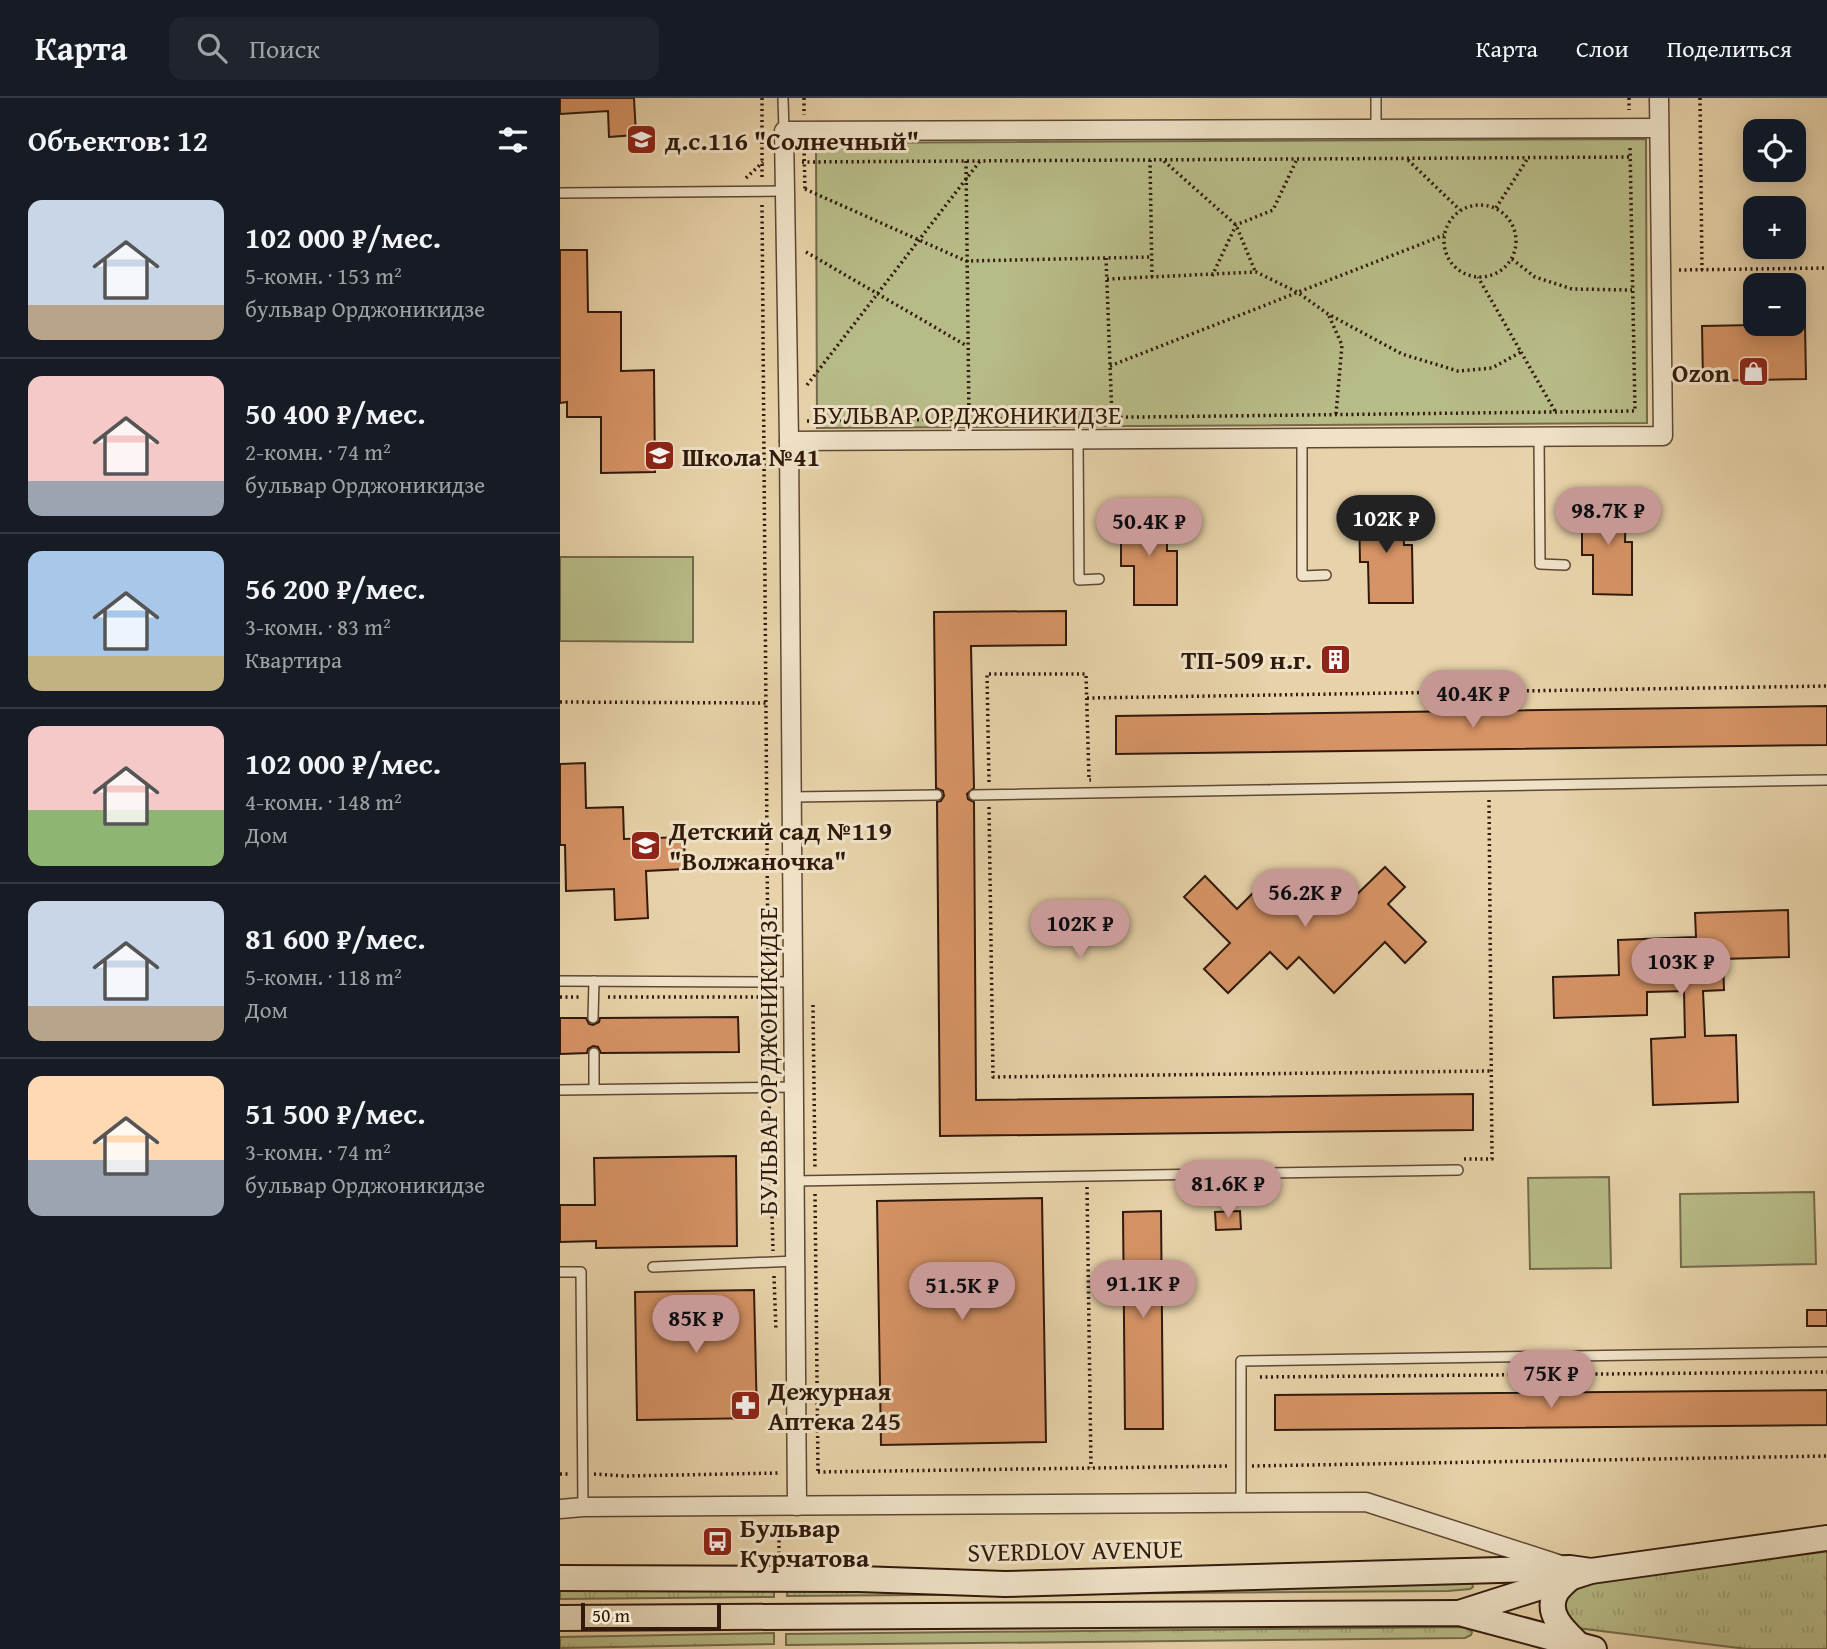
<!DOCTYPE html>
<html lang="ru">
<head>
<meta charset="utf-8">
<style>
  :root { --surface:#171b24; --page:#20242c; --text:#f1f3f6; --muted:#9ea1a6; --line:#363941; --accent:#c59692 }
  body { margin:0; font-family:"Gentium Book Plus",serif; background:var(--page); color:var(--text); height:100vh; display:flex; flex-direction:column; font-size:26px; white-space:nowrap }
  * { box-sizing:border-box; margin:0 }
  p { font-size:23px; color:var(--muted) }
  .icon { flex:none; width:38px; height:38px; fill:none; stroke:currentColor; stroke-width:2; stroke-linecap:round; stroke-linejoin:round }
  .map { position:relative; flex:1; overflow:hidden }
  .sheet { display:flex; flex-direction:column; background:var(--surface); width:560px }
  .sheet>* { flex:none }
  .tools { position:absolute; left:1183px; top:21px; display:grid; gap:14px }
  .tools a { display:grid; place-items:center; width:63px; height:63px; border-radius:14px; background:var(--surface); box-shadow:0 4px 18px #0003; font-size:35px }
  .scale { position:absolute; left:21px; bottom:18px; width:140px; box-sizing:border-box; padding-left:7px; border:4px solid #311a0c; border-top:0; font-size:19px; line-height:24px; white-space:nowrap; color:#311a0c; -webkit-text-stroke:5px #efe2c7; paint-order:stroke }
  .price { position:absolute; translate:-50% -60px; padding:0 16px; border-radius:24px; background:var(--accent); color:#111; font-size:23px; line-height:46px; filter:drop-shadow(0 2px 4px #0008) }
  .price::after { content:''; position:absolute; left:50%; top:42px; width:21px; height:16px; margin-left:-10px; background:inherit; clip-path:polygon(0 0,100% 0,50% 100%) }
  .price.current { background:#222; color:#fff }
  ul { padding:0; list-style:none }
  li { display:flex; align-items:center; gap:21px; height:175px; padding:0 28px }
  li+li { border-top:2px solid var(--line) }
  li span { display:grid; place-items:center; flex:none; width:196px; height:140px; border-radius:14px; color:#555 }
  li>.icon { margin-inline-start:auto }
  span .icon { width:84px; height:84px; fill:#fffc; stroke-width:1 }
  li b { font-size:30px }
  h2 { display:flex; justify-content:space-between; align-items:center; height:84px; padding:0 28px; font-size:30px }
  header { display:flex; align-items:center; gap:42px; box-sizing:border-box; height:98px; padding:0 35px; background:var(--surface); border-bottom:2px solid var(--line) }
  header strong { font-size:33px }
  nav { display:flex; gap:38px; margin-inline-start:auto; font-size:24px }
  .search { width:490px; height:63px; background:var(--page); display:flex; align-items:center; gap:18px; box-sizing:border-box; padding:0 24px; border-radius:14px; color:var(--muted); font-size:26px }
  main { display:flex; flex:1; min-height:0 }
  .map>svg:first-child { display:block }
  .grass { fill:url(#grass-tufts); stroke:#746a4a; stroke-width:2 }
  .park { fill:#b7bb87; stroke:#746a4a; stroke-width:2 }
  .building { fill:#d69365; stroke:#311a0c; stroke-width:2 }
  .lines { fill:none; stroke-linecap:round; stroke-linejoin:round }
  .lane-casing { stroke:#5e4833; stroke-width:12 }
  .street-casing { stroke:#5e4833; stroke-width:21 }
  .secondary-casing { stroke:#311a0c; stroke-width:28 }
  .path { stroke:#311a0c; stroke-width:3.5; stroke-dasharray:2 3.5; stroke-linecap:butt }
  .lane { stroke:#efe2c7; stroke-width:9 }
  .street { stroke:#efe2c7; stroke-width:18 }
  .secondary { stroke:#efe2c7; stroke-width:24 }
  .labels { text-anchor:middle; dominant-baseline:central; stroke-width:6; stroke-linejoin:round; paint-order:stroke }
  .poi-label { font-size:26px; font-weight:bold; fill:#311a0c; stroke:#efe2c7; text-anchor:start }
  .street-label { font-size:26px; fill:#311a0c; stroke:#efe2c7 }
</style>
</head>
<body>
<header>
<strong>Карта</strong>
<div class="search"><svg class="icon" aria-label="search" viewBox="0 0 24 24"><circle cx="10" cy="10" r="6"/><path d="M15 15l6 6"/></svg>Поиск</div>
<nav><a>Карта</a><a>Слои</a><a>Поделиться</a></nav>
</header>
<main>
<section class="sheet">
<h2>Объектов: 12<svg class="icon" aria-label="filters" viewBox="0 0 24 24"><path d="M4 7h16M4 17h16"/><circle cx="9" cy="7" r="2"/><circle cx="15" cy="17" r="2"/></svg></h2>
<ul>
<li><span style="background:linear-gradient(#c9d6e8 75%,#b9a48a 0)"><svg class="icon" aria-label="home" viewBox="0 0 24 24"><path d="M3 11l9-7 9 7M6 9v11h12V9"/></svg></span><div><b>102 000 ₽/мес.</b><p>5-комн. · 153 m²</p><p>бульвар Орджоникидзе</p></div></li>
<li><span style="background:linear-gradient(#f6c9c9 75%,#9aa5b1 0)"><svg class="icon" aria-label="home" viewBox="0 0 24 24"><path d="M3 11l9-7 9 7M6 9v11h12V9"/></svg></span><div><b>50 400 ₽/мес.</b><p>2-комн. · 74 m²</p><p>бульвар Орджоникидзе</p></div></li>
<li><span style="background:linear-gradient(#a9c7e8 75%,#c2b280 0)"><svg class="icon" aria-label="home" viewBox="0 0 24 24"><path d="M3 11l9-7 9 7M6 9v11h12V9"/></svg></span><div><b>56 200 ₽/мес.</b><p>3-комн. · 83 m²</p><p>Квартира</p></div></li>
<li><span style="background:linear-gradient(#f6c9c9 60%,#8fb573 0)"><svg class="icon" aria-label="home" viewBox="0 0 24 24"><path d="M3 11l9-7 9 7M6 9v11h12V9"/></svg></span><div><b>102 000 ₽/мес.</b><p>4-комн. · 148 m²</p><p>Дом</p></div></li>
<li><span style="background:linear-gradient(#c9d6e8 75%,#b9a48a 0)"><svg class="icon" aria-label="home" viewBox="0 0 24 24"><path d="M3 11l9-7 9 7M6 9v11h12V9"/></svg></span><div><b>81 600 ₽/мес.</b><p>5-комн. · 118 m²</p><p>Дом</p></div></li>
<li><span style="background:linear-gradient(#ffd9b3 60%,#9aa5b1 0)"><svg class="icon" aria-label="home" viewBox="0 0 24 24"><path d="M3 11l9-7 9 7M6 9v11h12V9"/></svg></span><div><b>51 500 ₽/мес.</b><p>3-комн. · 74 m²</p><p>бульвар Орджоникидзе</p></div></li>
</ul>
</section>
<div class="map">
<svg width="1267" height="1551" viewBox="0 0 1267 1551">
  <defs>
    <pattern id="grass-tufts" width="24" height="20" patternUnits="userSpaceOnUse" patternTransform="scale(1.75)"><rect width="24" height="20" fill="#b7bb87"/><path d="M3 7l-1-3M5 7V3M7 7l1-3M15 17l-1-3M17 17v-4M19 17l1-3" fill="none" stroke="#9ea073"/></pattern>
  </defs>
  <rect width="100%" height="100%" fill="#e7d2a9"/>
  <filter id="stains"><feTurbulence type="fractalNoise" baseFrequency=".00286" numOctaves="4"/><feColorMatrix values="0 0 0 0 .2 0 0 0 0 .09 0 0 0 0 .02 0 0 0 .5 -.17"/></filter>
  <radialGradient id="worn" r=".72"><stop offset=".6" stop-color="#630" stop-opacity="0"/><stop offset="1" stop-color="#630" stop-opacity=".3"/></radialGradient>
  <g class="grass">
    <path d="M 1267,1451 L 1267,1551 L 1187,1551 L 1017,1530 L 1000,1504 L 1015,1487 Z"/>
    <path d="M 912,1483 L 913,1489 L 910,1491 L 888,1493 L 227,1498 L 228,1487 Z"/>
    <path d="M 214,1488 L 214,1499 L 0,1501 L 0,1490 Z"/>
    <path d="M 906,1529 L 912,1534 L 911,1537 L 905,1540 L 226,1547 L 226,1536 Z"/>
    <path d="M 214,1535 L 214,1546 L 0,1550 L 0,1539 Z"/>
  </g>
  <g class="park">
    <path d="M 1086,41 L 1087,325 L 257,330 L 256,45 Z"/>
    <path d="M 0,459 L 133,459 L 133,544 L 0,543 Z"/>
    <path d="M 1049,1079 L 1051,1170 L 970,1171 L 968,1080 Z"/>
    <path d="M 1254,1094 L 1256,1166 L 1121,1169 L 1120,1096 Z"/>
  </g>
  <g class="building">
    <path d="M 0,0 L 74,0 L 76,37 L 49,39 L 48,13 L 0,16 Z"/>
    <path d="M 0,152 L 27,152 L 28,214 L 61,214 L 61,273 L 94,272 L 95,374 L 41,375 L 41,319 L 7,319 L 7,304 L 0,305 Z"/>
    <path d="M 1245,226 L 1246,281 L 1143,283 L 1142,228 Z"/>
    <path d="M 1022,404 L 1066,405 L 1065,444 L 1072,444 L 1072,497 L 1033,496 L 1033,457 L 1022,457 Z"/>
    <path d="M 843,409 L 844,447 L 852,447 L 853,505 L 809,505 L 808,464 L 800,464 L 799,410 Z"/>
    <path d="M 561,414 L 607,414 L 607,453 L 617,453 L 617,507 L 574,507 L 574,468 L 561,468 Z"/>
    <path d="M 506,513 L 506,547 L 411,548 L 414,690 L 407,696 L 408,701 L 414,704 L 416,1002 L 913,996 L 913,1032 L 380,1038 L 377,704 L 381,703 L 384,698 L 383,693 L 376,690 L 374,514 Z"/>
    <rect x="766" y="548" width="17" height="26"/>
    <path d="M 1267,608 L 1267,647 L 556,656 L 556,618 Z"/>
    <path d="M 25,665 L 26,710 L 63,709 L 64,741 L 124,739 L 125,771 L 86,773 L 88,820 L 55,822 L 54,791 L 6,793 L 5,747 L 0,747 L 0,666 Z"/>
    <path d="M 825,769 L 845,789 L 828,806 L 866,844 L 845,865 L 825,844 L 774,895 L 739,859 L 727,871 L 710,854 L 668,895 L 644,871 L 670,845 L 624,799 L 645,778 L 677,811 L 712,776 L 747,811 L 771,788 L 788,805 Z"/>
    <path d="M 1228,812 L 1229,859 L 1163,861 L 1164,892 L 1143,893 L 1145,938 L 1176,937 L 1178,1004 L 1093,1007 L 1091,941 L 1125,939 L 1124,893 L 1087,894 L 1087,917 L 994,920 L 993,879 L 1059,877 L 1058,842 L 1136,839 L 1135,815 Z"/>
    <path d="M 178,919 L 179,954 L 41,955 L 38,949 L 33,948 L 28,951 L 27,955 L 0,956 L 0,920 L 26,920 L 29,926 L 33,927 L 39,924 L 40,920 Z"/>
    <path d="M 176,1058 L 177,1148 L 36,1150 L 36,1143 L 0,1144 L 0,1107 L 35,1107 L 34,1060 Z"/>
    <path d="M 482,1100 L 486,1344 L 321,1347 L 317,1103 Z"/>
    <path d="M 601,1113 L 603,1331 L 565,1331 L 563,1114 Z"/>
    <path d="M 680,1113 L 681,1131 L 656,1132 L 655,1114 Z"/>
    <path d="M 194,1192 L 197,1320 L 77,1322 L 75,1194 Z"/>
    <rect x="1247" y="1212" width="20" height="16"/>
    <path d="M 1267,1292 L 1267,1327 L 715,1332 L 715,1297 Z"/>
  </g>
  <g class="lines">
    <defs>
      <g id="lane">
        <path d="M 223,0 L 224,33"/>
        <path d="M 816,31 L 816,0"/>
        <path d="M 0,95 L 225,93"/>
        <path d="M 979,339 L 980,466 L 1005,467"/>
        <path d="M 742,340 L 742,478 L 766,477"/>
        <path d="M 518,341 L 519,482 L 539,481"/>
        <path d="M 414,697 L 1267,682"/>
        <path d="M 232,699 L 377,697"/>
        <path d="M 0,883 L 233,884"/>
        <path d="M 33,920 L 34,883"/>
        <path d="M 34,955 L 34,991"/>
        <path d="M 0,992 L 234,989"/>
        <path d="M 234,1083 L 898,1072"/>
        <path d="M 93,1169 L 235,1163"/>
        <path d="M 0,1174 L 21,1174 L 23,1409"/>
        <path d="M 681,1405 L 681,1263 L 1267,1254"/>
      </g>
      <g id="street">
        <path d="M 229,343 L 224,33 L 1099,30"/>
        <path d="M 237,1408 L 229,343 L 1103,338 L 1099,0"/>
        <path d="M 0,1411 L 23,1409 L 806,1404 L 998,1466"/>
      </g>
      <g id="secondary">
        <path d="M 1012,1478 C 1007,1483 999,1489 996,1495 C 984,1517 1007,1535 1020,1548"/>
        <path d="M 0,1480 L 299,1481 L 445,1486 L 1010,1470 L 1031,1473"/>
        <path d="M 899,1515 L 1031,1473 L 1267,1440"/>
        <path d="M 0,1520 L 899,1515 L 1034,1551"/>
      </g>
    </defs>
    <use href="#lane" class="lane-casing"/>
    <use href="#street" class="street-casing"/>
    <use href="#secondary" class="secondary-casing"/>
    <g class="path">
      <path d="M 202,0 L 202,82"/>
      <path d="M 244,0 L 244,17"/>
      <path d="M 1069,0 L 1069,12"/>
      <path d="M 1140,0 L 1142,172"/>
      <path d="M 244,50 L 245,94"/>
      <path d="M 590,62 L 592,179"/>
      <path d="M 848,62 L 900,112"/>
      <path d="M 406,63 L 409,320"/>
      <path d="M 604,63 L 676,127 L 695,173"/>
      <path d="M 242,64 L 1070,59"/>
      <path d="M 186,80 L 203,64"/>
      <path d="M 245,91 L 406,163 L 591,159"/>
      <circle cx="920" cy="143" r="36"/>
      <path d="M 202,107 L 208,873"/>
      <path d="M 936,110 L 968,60"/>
      <path d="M 246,154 L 407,248"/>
      <path d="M 546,160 L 552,319"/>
      <path d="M 952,161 L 975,179 L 1012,191 L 1072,192"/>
      <path d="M 1119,172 L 1267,170"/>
      <path d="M 652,178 L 676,127 L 713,112 L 737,61"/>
      <path d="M 547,181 L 696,174 L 737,194 L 768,216 L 842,256 L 898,273 L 932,270 L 961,254 L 918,179"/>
      <path d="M 769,218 L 782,247 L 776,316"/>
      <path d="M 961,254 L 995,313"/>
      <path d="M 550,268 L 884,137"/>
      <path d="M 247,287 L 420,63"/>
      <path d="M 247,323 L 1075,313 L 1070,48"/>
      <path d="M 527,600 L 1267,588"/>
      <path d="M 0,604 L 206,605"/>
      <path d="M 429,684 L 427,576 L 526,576 L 529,682 L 531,682"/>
      <path d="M 429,709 L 433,979 L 931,973"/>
      <path d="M 208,895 L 208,978"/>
      <path d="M 0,899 L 22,899"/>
      <path d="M 48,899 L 208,899"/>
      <path d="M 253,907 L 255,1071"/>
      <path d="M 209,1003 L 213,1153"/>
      <path d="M 904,1061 L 932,1061 L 929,701"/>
      <path d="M 527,1089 L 531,1370"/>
      <path d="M 255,1096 L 258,1374"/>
      <path d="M 214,1178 L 216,1233"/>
      <path d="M 700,1279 L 1267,1274"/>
      <path d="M 692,1368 L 1267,1358"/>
      <path d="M 258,1374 L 670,1368"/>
      <path d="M 0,1376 L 9,1376"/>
      <path d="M 34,1376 L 65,1378 L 219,1375"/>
      <path d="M 219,1461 L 219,1423"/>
    </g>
    <use href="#lane" class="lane"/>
    <use href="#street" class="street"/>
    <use href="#secondary" class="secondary"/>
  </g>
  <defs>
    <symbol id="school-square" viewBox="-11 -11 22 22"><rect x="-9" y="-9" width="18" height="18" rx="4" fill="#8f2418" stroke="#efe2c7"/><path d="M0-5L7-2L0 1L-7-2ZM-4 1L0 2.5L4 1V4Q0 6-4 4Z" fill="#fff"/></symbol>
    <symbol id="shop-square" viewBox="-11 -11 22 22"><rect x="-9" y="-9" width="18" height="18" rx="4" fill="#8f2418" stroke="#efe2c7"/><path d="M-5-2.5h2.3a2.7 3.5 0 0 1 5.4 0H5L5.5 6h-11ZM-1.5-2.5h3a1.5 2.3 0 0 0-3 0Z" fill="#fff"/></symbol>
    <symbol id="building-square" viewBox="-11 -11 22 22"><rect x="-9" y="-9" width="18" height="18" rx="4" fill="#8f2418" stroke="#efe2c7"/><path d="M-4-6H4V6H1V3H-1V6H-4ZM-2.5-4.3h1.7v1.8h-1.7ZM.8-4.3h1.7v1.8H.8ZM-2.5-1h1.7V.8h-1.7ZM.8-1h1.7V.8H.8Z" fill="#fff"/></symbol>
    <symbol id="pharmacy-square" viewBox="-11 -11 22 22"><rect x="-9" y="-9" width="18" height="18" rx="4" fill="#8f2418" stroke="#efe2c7"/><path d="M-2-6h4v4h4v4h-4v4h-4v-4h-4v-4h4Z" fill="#fff"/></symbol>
    <symbol id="bus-square" viewBox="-11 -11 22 22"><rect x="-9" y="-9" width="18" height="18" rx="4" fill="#8f2418" stroke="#efe2c7"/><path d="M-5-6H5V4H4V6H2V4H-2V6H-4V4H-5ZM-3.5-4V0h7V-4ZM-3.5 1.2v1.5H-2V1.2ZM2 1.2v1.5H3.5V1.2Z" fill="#fff"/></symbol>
  </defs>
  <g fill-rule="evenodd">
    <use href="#school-square" x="64" y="24" width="35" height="35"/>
    <use href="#shop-square" x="1176" y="256" width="35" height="35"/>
    <use href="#school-square" x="82" y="340" width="35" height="35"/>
    <use href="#building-square" x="758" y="544" width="35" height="35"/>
    <use href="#school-square" x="68" y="730" width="35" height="35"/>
    <use href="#pharmacy-square" x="168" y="1290" width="35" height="35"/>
    <use href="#bus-square" x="140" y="1426" width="35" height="35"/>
  </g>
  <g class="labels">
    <g class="poi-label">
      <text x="105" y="42">д.с.116 "Солнечный"</text>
      <text x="1170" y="274" text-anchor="end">Ozon</text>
      <text x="122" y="358">Школа №41</text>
      <text x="752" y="561" text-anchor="end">ТП-509 н.г.</text>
      <text x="109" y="732">Детский сад №119<tspan x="109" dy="30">"Волжаночка"</tspan></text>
      <text x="208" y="1292">Дежурная<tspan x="208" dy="30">Аптека 245</tspan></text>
      <text x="180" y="1429">Бульвар<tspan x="180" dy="30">Курчатова</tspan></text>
    </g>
    <g class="street-label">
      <text x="407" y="316">БУЛЬВАР ОРДЖОНИКИДЗЕ</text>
      <text transform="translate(207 963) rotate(-90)">БУЛЬВАР ОРДЖОНИКИДЗЕ</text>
      <text transform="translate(515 1452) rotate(-1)">SVERDLOV AVENUE</text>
    </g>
  </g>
  <rect width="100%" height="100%" filter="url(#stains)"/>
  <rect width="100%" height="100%" fill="url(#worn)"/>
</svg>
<div class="tools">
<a><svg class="icon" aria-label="locate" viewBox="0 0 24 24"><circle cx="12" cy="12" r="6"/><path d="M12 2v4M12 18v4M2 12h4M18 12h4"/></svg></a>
<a>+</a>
<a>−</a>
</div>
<div class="scale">50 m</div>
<b class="price" style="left:1048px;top:449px">98.7K ₽</b>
<b class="price current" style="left:826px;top:457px">102K ₽</b>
<b class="price" style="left:589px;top:460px">50.4K ₽</b>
<b class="price" style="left:913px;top:632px">40.4K ₽</b>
<b class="price" style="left:745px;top:831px">56.2K ₽</b>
<b class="price" style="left:520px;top:862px">102K ₽</b>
<b class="price" style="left:1121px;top:900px">103K ₽</b>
<b class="price" style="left:668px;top:1122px">81.6K ₽</b>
<b class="price" style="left:583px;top:1222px">91.1K ₽</b>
<b class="price" style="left:402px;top:1224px">51.5K ₽</b>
<b class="price" style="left:136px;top:1257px">85K ₽</b>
<b class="price" style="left:991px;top:1312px">75K ₽</b>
</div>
</main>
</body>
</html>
